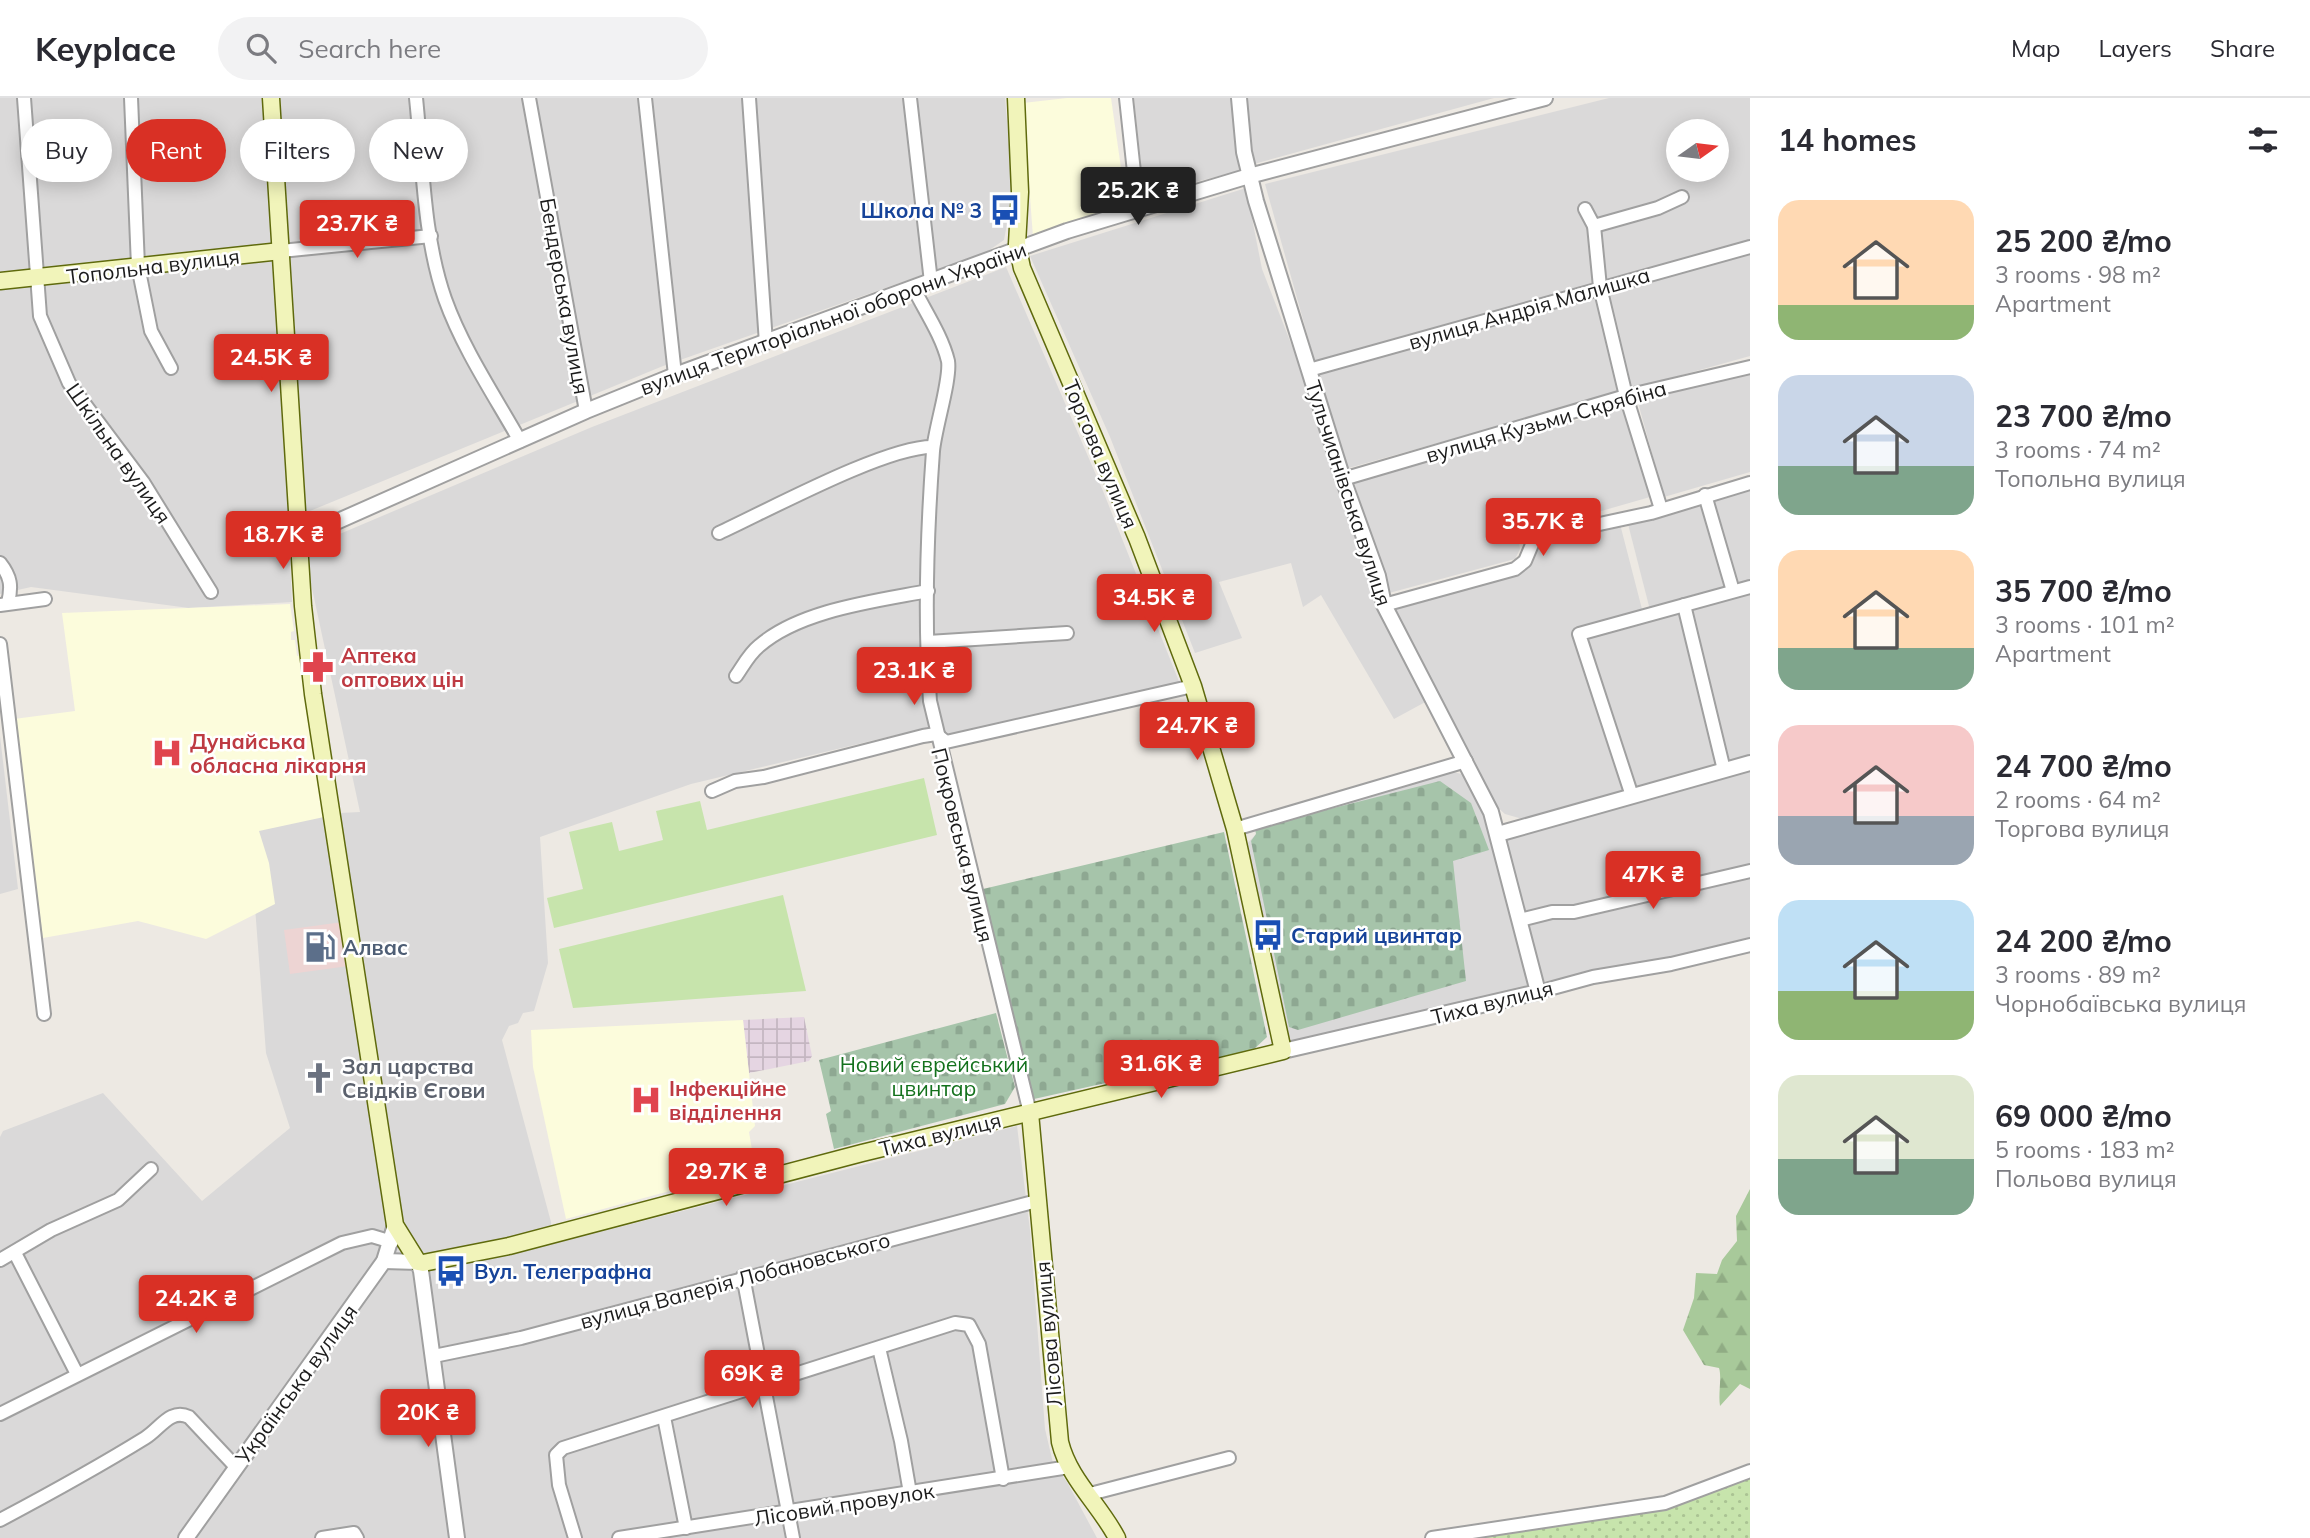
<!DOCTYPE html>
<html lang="en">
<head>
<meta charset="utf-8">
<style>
  :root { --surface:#fff; --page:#f2f2f3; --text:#2b2b33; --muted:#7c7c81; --line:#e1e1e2; --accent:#d93025 }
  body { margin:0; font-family:Mulish,sans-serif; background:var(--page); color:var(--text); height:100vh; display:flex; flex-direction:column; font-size:26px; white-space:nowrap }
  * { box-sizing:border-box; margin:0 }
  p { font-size:23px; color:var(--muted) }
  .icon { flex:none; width:38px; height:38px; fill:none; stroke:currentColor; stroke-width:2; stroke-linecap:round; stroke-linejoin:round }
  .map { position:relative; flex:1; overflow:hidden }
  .side { display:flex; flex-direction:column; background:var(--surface); width:560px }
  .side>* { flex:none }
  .top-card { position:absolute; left:21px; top:21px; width:665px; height:63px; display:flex; gap:14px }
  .needle { width:46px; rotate:76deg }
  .controls { position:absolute; left:1666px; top:21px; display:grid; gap:14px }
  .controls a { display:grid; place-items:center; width:63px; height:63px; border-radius:50%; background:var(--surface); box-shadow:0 4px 18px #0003; font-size:35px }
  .price { position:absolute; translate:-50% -60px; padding:0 16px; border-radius:7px; background:var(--accent); color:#fff; font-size:23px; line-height:46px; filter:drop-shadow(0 2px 4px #0008) }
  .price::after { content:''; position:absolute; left:50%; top:42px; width:21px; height:16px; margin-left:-10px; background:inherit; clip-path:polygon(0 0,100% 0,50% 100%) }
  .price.selected { background:#222; color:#fff }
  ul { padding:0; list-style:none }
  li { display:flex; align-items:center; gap:21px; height:175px; padding:0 28px }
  li span { display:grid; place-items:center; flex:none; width:196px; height:140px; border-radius:21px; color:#555 }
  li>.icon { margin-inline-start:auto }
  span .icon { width:84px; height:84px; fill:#fffc; stroke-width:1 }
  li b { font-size:30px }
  h2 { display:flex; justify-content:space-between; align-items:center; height:84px; padding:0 28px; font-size:30px }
  .chip { padding:0 24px; border-radius:32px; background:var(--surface); box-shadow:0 4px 18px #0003; font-size:24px; line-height:63px }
  .chip.selected { background:var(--accent); color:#fff }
  header { display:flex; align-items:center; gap:42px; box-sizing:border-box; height:98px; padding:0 35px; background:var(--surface); border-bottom:2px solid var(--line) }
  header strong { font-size:33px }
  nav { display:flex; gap:38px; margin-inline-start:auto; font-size:24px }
  .search { width:490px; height:63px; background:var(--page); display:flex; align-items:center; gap:18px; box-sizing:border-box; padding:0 24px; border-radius:38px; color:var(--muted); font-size:26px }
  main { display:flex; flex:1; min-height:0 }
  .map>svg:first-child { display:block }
  .residential { fill:#dad9d9; fill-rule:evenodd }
  .commercial { fill:#edd4d3 }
  .industrial { fill:url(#industrial-grid) }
  .education { fill:#fcfcdc }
  .grass { fill:#c7e4ac }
  .forest { fill:url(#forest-firs) }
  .cemetery { fill:url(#cemetery-stones) }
  .garden { fill:url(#garden-dots) }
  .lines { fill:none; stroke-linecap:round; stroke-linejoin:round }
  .minor-casing { stroke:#a0a0a0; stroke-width:16 }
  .tertiary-casing { stroke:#a0a0a0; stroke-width:18 }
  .secondary-casing { stroke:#5f6a0d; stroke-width:19 }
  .minor { stroke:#fff; stroke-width:12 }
  .tertiary { stroke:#fff; stroke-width:14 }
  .secondary { stroke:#f1f4ba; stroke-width:16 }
  .labels { text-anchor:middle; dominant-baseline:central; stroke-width:5; stroke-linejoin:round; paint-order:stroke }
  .transit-label { font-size:21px; font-weight:bold; fill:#164399; stroke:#fff; text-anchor:start }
  .street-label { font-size:21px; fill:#1c1c1c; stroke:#fff }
  .health-label { font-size:21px; font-weight:bold; fill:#be3a42; stroke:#fff; text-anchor:start }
  .service-label { font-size:21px; font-weight:bold; fill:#4e5e75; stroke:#fff; text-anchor:start }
  .park-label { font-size:21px; fill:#13711c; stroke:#fff }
  .worship-label { font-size:21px; font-weight:bold; fill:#5b616d; stroke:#fff; text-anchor:start }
</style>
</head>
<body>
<header>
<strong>Keyplace</strong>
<div class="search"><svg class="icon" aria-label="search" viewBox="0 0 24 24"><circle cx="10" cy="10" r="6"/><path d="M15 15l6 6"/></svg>Search here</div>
<nav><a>Map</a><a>Layers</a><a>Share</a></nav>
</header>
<main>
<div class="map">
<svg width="1750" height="1440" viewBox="0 0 1750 1440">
  <defs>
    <pattern id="industrial-grid" width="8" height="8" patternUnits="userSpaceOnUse" patternTransform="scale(1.75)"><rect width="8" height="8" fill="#e5d5e2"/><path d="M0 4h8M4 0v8" fill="none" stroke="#c4b6c1"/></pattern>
    <pattern id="forest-firs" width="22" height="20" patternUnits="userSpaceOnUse" patternTransform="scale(1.75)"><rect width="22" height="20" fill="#a8c99a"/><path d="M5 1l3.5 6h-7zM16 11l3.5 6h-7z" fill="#90ac84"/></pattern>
    <pattern id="cemetery-stones" width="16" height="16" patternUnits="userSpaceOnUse" patternTransform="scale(1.75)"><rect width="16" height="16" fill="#a6c4aa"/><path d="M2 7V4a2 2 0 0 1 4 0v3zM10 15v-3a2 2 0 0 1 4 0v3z" fill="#8ea892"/></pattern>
    <pattern id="garden-dots" width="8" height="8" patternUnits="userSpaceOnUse" patternTransform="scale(1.75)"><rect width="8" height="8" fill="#c7e4ac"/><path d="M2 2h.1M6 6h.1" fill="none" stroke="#aac393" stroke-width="1.8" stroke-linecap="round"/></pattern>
  </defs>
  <rect width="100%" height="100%" fill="#ede9e3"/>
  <g class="residential">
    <path d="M 0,0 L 1005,0 L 1013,93 L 1004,142 L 985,155 L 663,268 L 288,422 L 292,504 L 189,510 L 31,489 L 0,496 Z"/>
    <path d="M 1134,0 L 1232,0 L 1239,73 L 1144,97 Z"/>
    <path d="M 1246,0 L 1494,0 L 1254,66 Z"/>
    <path d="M 1609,0 L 1750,0 L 1750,258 L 1345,371 L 1265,86 ZM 1678,33 L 1717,33 L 1717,72 L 1678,72 Z"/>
    <path d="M 1246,90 L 1262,171 L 1394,511 L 1529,470 L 1535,446 L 1620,426 L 1643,515 L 1572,535 L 1625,695 L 1526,722 L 1505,716 L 1495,707 L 1429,602 L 1394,621 L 1321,497 L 1303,509 L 1291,465 L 1219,484 L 1242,540 L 1195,555 L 1110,339 L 1030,158 Z"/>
    <path d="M 1006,169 L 1103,393 L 1180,586 L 951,639 L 944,636 L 942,626 L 691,686 L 540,739 L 548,865 L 534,913 L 523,915 L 518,925 L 509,928 L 502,942 L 551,1124 L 553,1146 L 1017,1028 L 1030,1132 L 1045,1331 L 1053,1365 L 1067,1384 L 1097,1440 L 0,1440 L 0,1039 L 3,1033 L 103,995 L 202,1103 L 290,1030 L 266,955 L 249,729 L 319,716 L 360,714 L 310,481 L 309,449 L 592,329 Z"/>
    <path d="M 1750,274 L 1750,374 L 1664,399 L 1637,301 Z"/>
    <path d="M 1624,309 L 1650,399 L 1518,437 L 1520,451 L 1515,461 L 1389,495 L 1354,384 Z"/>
    <path d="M 1750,388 L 1750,485 L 1737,488 L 1711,400 Z"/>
    <path d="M 1701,403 L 1729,489 L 1650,512 L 1628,426 Z"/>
    <path d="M 1750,493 L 1750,660 L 1732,665 L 1727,663 L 1691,511 Z"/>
    <path d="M 1680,514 L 1718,663 L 1716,669 L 1635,692 L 1586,538 Z"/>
    <path d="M 0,638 L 18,791 L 0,796 Z"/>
    <path d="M 1750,669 L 1750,770 L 1574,812 L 1525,818 L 1506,744 L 1508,741 L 1555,724 Z"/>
    <path d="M 1450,673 L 1465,677 L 1493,733 L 1530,888 L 1288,947 L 1246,747 L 1256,736 L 1255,729 Z"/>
    <path d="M 1750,776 L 1750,844 L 1542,884 L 1525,824 Z"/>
  </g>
  <path class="commercial" d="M 350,823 L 356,867 L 290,876 L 284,832 Z"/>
  <path class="industrial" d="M 804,919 L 812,958 L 809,963 L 749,975 L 743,922 Z"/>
  <g class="education">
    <path d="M 1067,0 L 1111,0 L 1126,105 L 1033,139 L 1023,5 Z"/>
    <path d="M 290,506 L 294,533 L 291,534 L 291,542 L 295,542 L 297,558 L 302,557 L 324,719 L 259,733 L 269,765 L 275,806 L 206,841 L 138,823 L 43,840 L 14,621 L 75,613 L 62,515 Z"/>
    <path d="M 743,922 L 755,1028 L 749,1034 L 755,1070 L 566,1121 L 533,969 L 531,932 Z"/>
  </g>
  <g class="grass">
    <path d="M 924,680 L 937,737 L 554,830 L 547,800 L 583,791 L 569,734 L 612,724 L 619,753 L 663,742 L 656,713 L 700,703 L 707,732 Z"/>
    <path d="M 783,797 L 806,893 L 573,910 L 559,851 Z"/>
  </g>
  <path class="forest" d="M 1750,1091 L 1750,1291 L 1740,1286 L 1720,1308 C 1718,1296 1722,1279 1719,1270 L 1704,1267 L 1683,1232 L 1694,1200 L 1696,1175 L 1717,1176 L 1722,1162 L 1737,1143 L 1736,1118 Z"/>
  <g class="cemetery">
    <path d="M 1440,683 L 1471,705 L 1489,752 L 1453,763 L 1466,883 L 1298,932 L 1289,929 L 1251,743 L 1256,736 L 1255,730 Z"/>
    <path d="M 1224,734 L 1267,939 L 1253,952 L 1034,1001 L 983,791 Z"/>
    <path d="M 996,915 L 1015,989 L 1005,1006 L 834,1051 L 826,1016 L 831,1013 L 819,962 Z"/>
  </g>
  <path class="garden" d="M 1750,1378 L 1750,1440 L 1464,1440 L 1664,1411 Z"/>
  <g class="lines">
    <defs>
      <g id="minor">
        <path d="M 24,0 L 40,218 L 69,285 L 143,384 L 211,494"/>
        <path d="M 131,0 L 138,168 L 151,233 L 171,270"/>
        <path d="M 416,0 C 423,66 423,138 445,201 C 463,251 494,297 520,343"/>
        <path d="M 529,0 L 586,313"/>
        <path d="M 645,0 L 675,277"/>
        <path d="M 749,0 L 766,245"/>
        <path d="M 910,0 L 931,184"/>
        <path d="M 1126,0 L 1138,111"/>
        <path d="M 1585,111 L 1594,128 L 1600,189 L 1626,298 L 1661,411"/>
        <path d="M 1594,128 L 1658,110 L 1682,99"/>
        <path d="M 281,153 L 431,138"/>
        <path d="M 914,191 C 925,213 942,238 948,263 C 951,281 935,330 933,353 C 927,435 924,521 930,603 L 1030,1015"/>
        <path d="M 1309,272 L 1750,149"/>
        <path d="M 1343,381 L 1626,298 L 1750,269"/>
        <path d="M 1705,397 L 1733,493"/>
        <path d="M 719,435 C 767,413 886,348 933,349"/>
        <path d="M 0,465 C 11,479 12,488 8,505"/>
        <path d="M 0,507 L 45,501"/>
        <path d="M 1384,507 L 1515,471 L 1525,463 L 1533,444 L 1553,436 L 1651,415 L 1750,385"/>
        <path d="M 1684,507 L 1724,672"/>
        <path d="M 928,544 L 1067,535"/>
        <path d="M 0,546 L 44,916"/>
        <path d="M 736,578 C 743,568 749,556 759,548 C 800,512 876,503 928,493"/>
        <path d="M 712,693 L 735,683 L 764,679 L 923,638 L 936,636 L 946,644 L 1193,588"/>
        <path d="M 1632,698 L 1579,536 L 1750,489"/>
        <path d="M 1235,731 L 1466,663"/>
        <path d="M 1520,822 L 1552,814 L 1574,814 L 1750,773"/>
        <path d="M 1538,894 L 1593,879 L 1671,866 L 1750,847"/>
        <path d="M 15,1155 L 77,1276"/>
        <path d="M 0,1162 L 51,1132 L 118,1102 L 151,1071"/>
        <path d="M 743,1178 L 793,1440"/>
        <path d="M 879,1250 L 901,1343 L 910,1395"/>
        <path d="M 434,1258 L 521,1240 L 1037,1103"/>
        <path d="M 0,1316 L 342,1145 L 372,1138 L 392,1144"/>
        <path d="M 664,1319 L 686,1430"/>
        <path d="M 1090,1396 L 1229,1360"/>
        <path d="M 0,1422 C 49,1396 98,1369 145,1340 C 160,1331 170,1310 189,1319 L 236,1369"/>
        <path d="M 322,1440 L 354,1435 L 357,1440"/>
        <path d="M 575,1440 L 559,1387 L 556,1357 L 563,1350 L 955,1225 L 969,1227 L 979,1246 L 1003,1381"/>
        <path d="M 619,1440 L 1069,1369"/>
        <path d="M 1432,1440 L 1665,1405 L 1750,1373"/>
      </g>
      <g id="tertiary">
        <path d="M 1239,0 L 1244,54 L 1256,103 L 1343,381 L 1378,478 L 1384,507 L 1491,714 L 1538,894 L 1283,953"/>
        <path d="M 299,436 L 318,432 L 586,313 L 675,277 L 1067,133 L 1249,78 L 1545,0"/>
        <path d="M 1498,736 L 1750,665"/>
        <path d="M 384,1163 L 418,1164 L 421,1173 L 457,1440"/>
        <path d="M 186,1440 L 384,1163 L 395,1127"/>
      </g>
      <g id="secondary">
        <path d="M 271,0 L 303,508 L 313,596 L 395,1127 L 418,1164 L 423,1165 L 509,1148 L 862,1055 L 1283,953 L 1235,731 L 1193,588 L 1137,440 L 1022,170 L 1017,146 L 1020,94 L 1016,0"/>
        <path d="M 0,183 L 281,153"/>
        <path d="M 1030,1015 L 1060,1344 C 1069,1381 1100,1407 1117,1440"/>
      </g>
    </defs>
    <use href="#minor" class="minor-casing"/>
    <use href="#tertiary" class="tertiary-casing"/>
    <use href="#secondary" class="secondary-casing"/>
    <use href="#minor" class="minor"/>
    <use href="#tertiary" class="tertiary"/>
    <use href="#secondary" class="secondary"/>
  </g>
  <defs>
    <symbol id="bus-bare" viewBox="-9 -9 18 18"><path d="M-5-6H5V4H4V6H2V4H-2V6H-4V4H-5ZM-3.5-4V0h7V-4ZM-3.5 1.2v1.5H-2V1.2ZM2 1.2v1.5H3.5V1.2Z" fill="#1a4fb4" stroke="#fff" stroke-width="2.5" paint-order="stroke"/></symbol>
    <symbol id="pharmacy-bare" viewBox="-9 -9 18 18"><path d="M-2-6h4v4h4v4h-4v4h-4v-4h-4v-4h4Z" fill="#e0444e" stroke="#fff" stroke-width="2.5" paint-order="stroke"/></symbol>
    <symbol id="hospital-bare" viewBox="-9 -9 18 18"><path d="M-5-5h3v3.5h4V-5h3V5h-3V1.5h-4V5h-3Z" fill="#e0444e" stroke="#fff" stroke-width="2.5" paint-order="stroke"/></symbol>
    <symbol id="fuel-bare" viewBox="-9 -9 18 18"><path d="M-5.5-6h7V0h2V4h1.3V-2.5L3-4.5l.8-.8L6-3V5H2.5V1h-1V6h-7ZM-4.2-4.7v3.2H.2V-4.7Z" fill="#5c6f8a" stroke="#fff" stroke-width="2.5" paint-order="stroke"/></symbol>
    <symbol id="church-bare" viewBox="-9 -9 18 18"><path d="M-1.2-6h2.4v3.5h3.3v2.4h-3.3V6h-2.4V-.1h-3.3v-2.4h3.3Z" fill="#6b7280" stroke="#fff" stroke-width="2.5" paint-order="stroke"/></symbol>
  </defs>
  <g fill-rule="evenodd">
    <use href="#bus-bare" x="983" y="90" width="44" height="44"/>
    <use href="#pharmacy-bare" x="296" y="547" width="44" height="44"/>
    <use href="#hospital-bare" x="145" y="633" width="44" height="44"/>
    <use href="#bus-bare" x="1246" y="815" width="44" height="44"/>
    <use href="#fuel-bare" x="298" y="827" width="44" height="44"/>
    <use href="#church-bare" x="297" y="958" width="44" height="44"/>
    <use href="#hospital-bare" x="624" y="980" width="44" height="44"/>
    <use href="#bus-bare" x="429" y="1151" width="44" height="44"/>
  </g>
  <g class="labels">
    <g class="transit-label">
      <text x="982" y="112" text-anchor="end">Школа № 3</text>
      <text x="1291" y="837">Старий цвинтар</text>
      <text x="474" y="1173">Вул. Телеграфна</text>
    </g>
    <g class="street-label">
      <text transform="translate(153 168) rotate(-7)">Топольна вулиця</text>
      <text transform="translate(565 198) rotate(80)">Бендерська вулиця</text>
      <text transform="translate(1529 210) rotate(-16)">вулиця Андрія Малишка</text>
      <text transform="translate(833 220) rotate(-20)">вулиця Територіальної оборони України</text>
      <text transform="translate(1546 323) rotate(-16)">вулиця Кузьми Скрябіна</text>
      <text transform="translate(119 355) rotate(55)">Шкільна вулиця</text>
      <text transform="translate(1101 356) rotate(67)">Торгова вулиця</text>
      <text transform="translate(1349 395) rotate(72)">Тульчианівська вулиця</text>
      <text transform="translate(963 747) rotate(76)">Покровська вулиця</text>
      <text transform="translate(1492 904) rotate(-14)">Тиха вулиця</text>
      <text transform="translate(940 1036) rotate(-14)">Тиха вулиця</text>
      <text transform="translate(735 1182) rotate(-15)">вулиця Валерія Лобановського</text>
      <text transform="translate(1048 1236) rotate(-95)">Лісова вулиця</text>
      <text transform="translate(296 1286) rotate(-54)">Українська вулиця</text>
      <text transform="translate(844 1406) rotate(-9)">Лісовий провулок</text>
    </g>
    <g class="health-label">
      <text x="341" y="557">Аптека<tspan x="341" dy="24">оптових цін</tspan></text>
      <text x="190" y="643">Дунайська<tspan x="190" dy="24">обласна лікарня</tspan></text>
      <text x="669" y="990">Інфекційне<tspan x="669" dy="24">відділення</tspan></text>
    </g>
    <g class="service-label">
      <text x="343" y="849">Алвас</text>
    </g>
    <g class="park-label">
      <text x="934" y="966">Новий єврейський<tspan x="934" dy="24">цвинтар</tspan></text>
    </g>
    <g class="worship-label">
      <text x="342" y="968">Зал царства<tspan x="342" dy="24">Свідків Єгови</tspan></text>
    </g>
  </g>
</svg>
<div class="controls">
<a><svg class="needle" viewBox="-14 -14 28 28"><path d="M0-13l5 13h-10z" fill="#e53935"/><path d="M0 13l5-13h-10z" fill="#7c7c81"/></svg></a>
</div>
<b class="price selected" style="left:1138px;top:129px">25.2K ₴</b>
<b class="price" style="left:357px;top:162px">23.7K ₴</b>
<b class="price" style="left:271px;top:296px">24.5K ₴</b>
<b class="price" style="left:1543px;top:460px">35.7K ₴</b>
<b class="price" style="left:283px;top:473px">18.7K ₴</b>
<b class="price" style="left:1154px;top:536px">34.5K ₴</b>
<b class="price" style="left:914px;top:609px">23.1K ₴</b>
<b class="price" style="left:1197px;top:664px">24.7K ₴</b>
<b class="price" style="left:1653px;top:813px">47K ₴</b>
<b class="price" style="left:1161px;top:1002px">31.6K ₴</b>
<b class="price" style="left:726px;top:1110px">29.7K ₴</b>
<b class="price" style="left:196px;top:1237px">24.2K ₴</b>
<b class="price" style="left:752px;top:1312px">69K ₴</b>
<b class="price" style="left:428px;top:1351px">20K ₴</b>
<div class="top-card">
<a class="chip">Buy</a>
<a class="chip selected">Rent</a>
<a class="chip">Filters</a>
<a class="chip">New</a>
</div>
</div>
<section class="side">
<h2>14 homes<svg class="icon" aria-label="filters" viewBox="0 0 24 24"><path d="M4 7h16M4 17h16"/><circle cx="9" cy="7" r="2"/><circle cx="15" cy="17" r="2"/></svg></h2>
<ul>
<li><span style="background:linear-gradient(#ffd9b3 75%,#8fb573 0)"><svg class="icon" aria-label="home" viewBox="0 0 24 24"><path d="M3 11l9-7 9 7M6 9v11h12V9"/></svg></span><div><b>25 200 ₴/mo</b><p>3 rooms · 98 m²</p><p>Apartment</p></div></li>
<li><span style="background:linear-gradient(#c9d6e8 65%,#7fa58c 0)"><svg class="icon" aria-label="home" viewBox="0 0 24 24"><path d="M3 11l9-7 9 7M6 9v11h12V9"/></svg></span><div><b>23 700 ₴/mo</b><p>3 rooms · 74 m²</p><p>Топольна вулиця</p></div></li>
<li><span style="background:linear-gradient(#ffd9b3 70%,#7fa58c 0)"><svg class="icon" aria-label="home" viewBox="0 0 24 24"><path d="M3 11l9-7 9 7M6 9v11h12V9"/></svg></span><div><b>35 700 ₴/mo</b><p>3 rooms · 101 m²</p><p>Apartment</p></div></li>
<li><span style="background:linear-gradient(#f6c9c9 65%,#9aa5b1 0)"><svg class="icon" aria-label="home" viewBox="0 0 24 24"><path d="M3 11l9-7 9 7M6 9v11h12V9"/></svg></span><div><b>24 700 ₴/mo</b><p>2 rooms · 64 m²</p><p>Торгова вулиця</p></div></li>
<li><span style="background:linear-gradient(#bfe0f5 65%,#8fb573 0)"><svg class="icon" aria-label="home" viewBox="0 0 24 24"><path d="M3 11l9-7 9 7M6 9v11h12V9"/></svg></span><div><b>24 200 ₴/mo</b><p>3 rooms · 89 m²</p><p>Чорнобаївська вулиця</p></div></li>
<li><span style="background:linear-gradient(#dfe7d0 60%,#7fa58c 0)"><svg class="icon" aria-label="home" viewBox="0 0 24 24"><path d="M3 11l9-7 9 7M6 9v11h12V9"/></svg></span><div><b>69 000 ₴/mo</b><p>5 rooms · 183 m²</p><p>Польова вулиця</p></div></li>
</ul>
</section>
</main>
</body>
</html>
